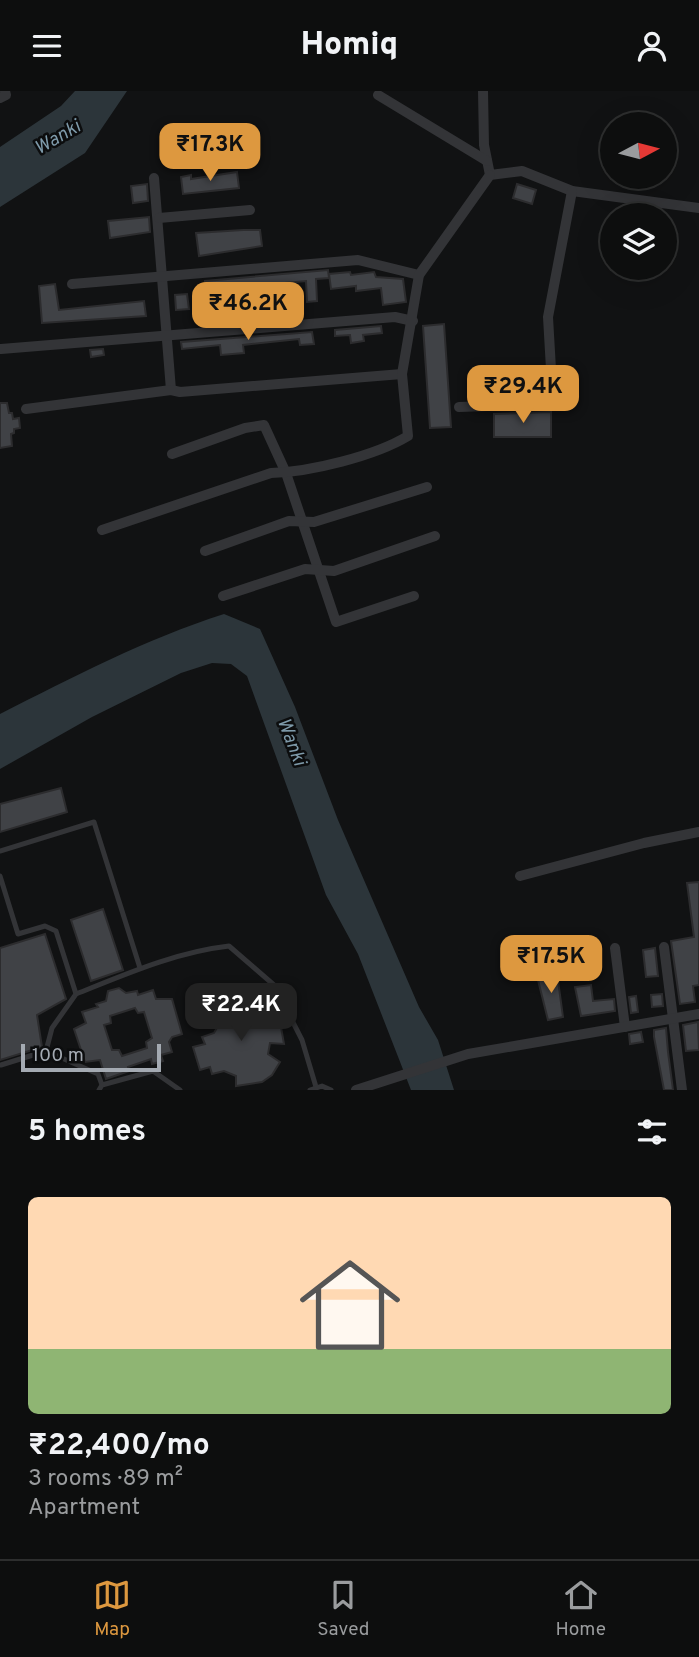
<!DOCTYPE html>
<html lang="en">
<head>
<meta charset="utf-8">
<style>
  :root { --surface:#0d0e0e; --page:#1b1c1c; --text:#f1f3f6; --muted:#9a9c9e; --line:#2d2e2e; --accent:#dd983f }
  body { margin:0; font-family:Overpass,sans-serif; background:var(--page); color:var(--text); height:100vh; display:flex; flex-direction:column; font-size:26px; white-space:nowrap }
  * { box-sizing:border-box; margin:0 }
  p { font-size:23px; color:var(--muted) }
  .icon { flex:none; width:38px; height:38px; fill:none; stroke:currentColor; stroke-width:2; stroke-linecap:round; stroke-linejoin:round }
  .map { position:relative; height:999px; overflow:hidden }
  .panel { display:flex; flex-direction:column; background:var(--surface); flex:1 }
  .panel>* { flex:none }
  .needle { width:46px; rotate:83deg }
  .buttons { position:absolute; left:600px; top:21px; display:grid; gap:14px }
  .buttons a { display:grid; place-items:center; width:77px; height:77px; border-radius:50%; background:var(--surface); box-shadow:0 7px 28px #0002,0 0 0 2px var(--line); font-size:35px }
  .scale { position:absolute; left:21px; bottom:18px; width:140px; box-sizing:border-box; padding-left:7px; border:4px solid #a4aab2; border-top:0; font-size:19px; line-height:24px; white-space:nowrap; color:#a4aab2; -webkit-text-stroke:5px #0c0d0e; paint-order:stroke }
  .price { position:absolute; translate:-50% -60px; padding:0 16px; border-radius:14px; background:var(--accent); color:#111; font-size:23px; line-height:46px; filter:drop-shadow(0 2px 4px #0008) }
  .price::after { content:''; position:absolute; left:50%; top:42px; width:21px; height:16px; margin-left:-10px; background:inherit; clip-path:polygon(0 0,100% 0,50% 100%) }
  .price.selected { background:#222; color:#fff }
  ul { padding:0; list-style:none }
  li { display:grid; align-content:center; gap:14px; height:371px; padding:0 28px }
  li span { display:grid; place-items:center; height:217px; border-radius:10px; color:#555 }
  li>.icon { margin-inline-start:auto }
  span .icon { width:126px; height:126px; fill:#fffc; stroke-width:1 }
  li b { font-size:30px }
  h2 { display:flex; justify-content:space-between; align-items:center; height:84px; padding:0 28px; font-size:30px }
  header { display:flex; justify-content:space-between; align-items:center; height:91px; padding:0 28px; background:var(--surface); font-size:32px; font-weight:800 }
  .tabs { display:flex; justify-content:space-around; align-items:center; height:98px; border-top:2px solid var(--line); background:var(--surface); font-size:19px; color:var(--muted) }
  .tabs a { display:grid; justify-items:center; gap:4px }
  .tabs .selected { color:var(--accent) }
  .map>svg:first-child { display:block }
  .water { fill:#2c353a }
  .building { fill:#404246; stroke:#2c2c2e; stroke-width:2; fill-rule:evenodd }
  .lines { fill:none; stroke-linecap:round; stroke-linejoin:round }
  .service { stroke:#333437; stroke-width:5 }
  .minor { stroke:#333437; stroke-width:10 }
  .labels { text-anchor:middle; dominant-baseline:central; stroke-width:5; stroke-linejoin:round; paint-order:stroke }
  .water-label { font-size:19px; font-style:italic; fill:#7e9aaa; stroke:#0c0d0e }
</style>
</head>
<body>
<header><svg class="icon" aria-label="menu" viewBox="0 0 24 24"><path d="M4 6h16M4 12h16M4 18h16"/></svg>Homiq<svg class="icon" aria-label="person" viewBox="0 0 24 24"><circle cx="12" cy="8" r="4"/><path d="M4 21q1-7 8-7t8 7"/></svg></header>
<div class="map">
<svg width="699" height="999" viewBox="0 0 699 999">
  <rect width="100%" height="100%" fill="#111213"/>
  <g class="water">
    <path d="M 75,0 L 127,0 L 85,62 L 0,116 L 0,56 L 61,15 Z"/>
    <path d="M 224,523 L 260,538 L 295,616 L 338,729 L 419,916 L 438,949 L 454,999 L 411,999 L 358,863 L 326,804 L 247,585 L 231,573 L 212,572 L 181,582 L 92,626 L 0,678 L 0,623 C 73,586 146,548 224,523 Z"/>
  </g>
  <g class="building">
    <path d="M 237,81 L 239,97 L 183,103 L 181,86 L 191,84 L 191,88 Z"/>
    <path d="M 147,93 L 148,110 L 133,112 L 131,95 Z"/>
    <path d="M 517,93 L 536,99 L 532,113 L 513,107 Z"/>
    <path d="M 149,126 L 150,141 L 110,147 L 108,130 Z"/>
    <path d="M 243,139 L 260,139 L 262,155 L 199,165 L 196,142 Z"/>
    <path d="M 328,179 L 329,187 L 316,188 L 317,210 L 307,211 L 306,190 L 242,196 L 244,214 L 206,219 L 205,190 Z"/>
    <path d="M 350,181 L 351,184 L 374,181 L 376,186 L 403,188 L 406,211 L 383,214 L 381,197 L 356,200 L 356,195 L 331,198 L 329,183 Z"/>
    <path d="M 55,193 L 59,219 L 144,210 L 146,225 L 42,232 L 39,195 Z"/>
    <path d="M 187,203 L 189,218 L 176,219 L 175,204 Z"/>
    <path d="M 444,233 L 451,336 L 430,337 L 423,235 Z"/>
    <path d="M 381,235 L 382,242 L 363,244 L 364,250 L 351,252 L 350,244 L 335,245 L 335,239 Z"/>
    <path d="M 312,241 L 314,253 L 300,254 L 299,248 L 243,254 L 244,262 L 221,264 L 220,254 L 182,258 L 181,251 Z"/>
    <path d="M 103,258 L 104,264 L 91,266 L 90,259 Z"/>
    <path d="M 0,312 L 7,312 L 9,322 L 12,322 L 13,328 L 19,327 L 20,337 L 14,338 L 14,342 L 11,343 L 12,355 L 0,357 Z"/>
    <path d="M 551,321 L 551,346 L 494,346 L 494,323 Z"/>
    <path d="M 61,697 L 67,721 L 0,741 L 0,713 Z"/>
    <path d="M 699,791 L 699,894 L 693,895 L 695,911 L 680,913 L 671,850 L 694,846 L 687,792 Z"/>
    <path d="M 103,818 L 123,879 L 91,890 L 71,829 Z"/>
    <path d="M 45,843 L 66,908 L 37,924 L 42,956 L 0,969 L 0,857 Z"/>
    <path d="M 655,857 L 658,885 L 646,886 L 643,859 Z"/>
    <path d="M 557,882 L 563,926 L 548,929 L 537,885 Z"/>
    <path d="M 591,894 L 593,910 L 614,908 L 615,920 L 581,925 L 575,896 Z"/>
    <path d="M 119,897 L 126,902 L 137,900 L 138,904 L 153,899 L 156,908 L 172,908 L 182,943 L 172,946 L 169,951 L 172,961 L 161,964 L 163,970 L 152,973 L 151,968 L 128,976 L 129,980 L 106,988 L 100,969 L 85,971 L 74,938 L 86,932 L 82,921 L 98,916 L 96,913 L 106,910 L 108,900 ZM 135,917 L 138,922 L 144,921 L 152,947 L 146,951 L 147,957 L 122,965 L 119,959 L 112,959 L 104,934 L 111,932 L 110,925 Z"/>
    <path d="M 242,901 L 244,912 L 251,911 L 254,921 L 268,929 L 274,923 L 281,936 L 284,953 L 270,952 L 268,963 L 280,971 L 272,984 L 262,991 L 236,995 L 236,985 L 224,980 L 212,983 L 210,976 L 200,979 L 193,956 L 205,953 L 202,946 L 214,942 L 219,933 L 216,921 L 223,919 L 220,906 Z"/>
    <path d="M 662,903 L 663,915 L 652,916 L 651,904 Z"/>
    <path d="M 636,905 L 638,921 L 631,922 L 629,906 Z"/>
    <path d="M 698,931 L 699,959 L 686,960 L 683,934 Z"/>
    <path d="M 666,937 L 668,961 L 673,999 L 664,999 L 654,946 L 654,939 Z"/>
    <path d="M 641,941 L 643,951 L 630,953 L 629,943 Z"/>
  </g>
  <g class="lines">
    <g class="service">
      <path d="M 0,760 L 94,731 L 140,877"/>
      <path d="M 0,785 L 18,843 L 45,835 L 56,840 L 76,903 L 52,937 L 46,960 L 98,983 L 102,994"/>
      <path d="M 76,903 C 126,883 176,861 229,855 L 274,894 L 302,949 L 316,996"/>
      <path d="M 1,974 L 46,960"/>
      <path d="M 99,999 L 102,994 L 153,980 L 180,999"/>
      <path d="M 310,999 L 322,995 L 331,999"/>
    </g>
    <g class="minor">
      <path d="M 483,0 L 484,54 L 490,84 L 522,80 L 572,100 L 699,117"/>
      <path d="M 378,4 L 487,70"/>
      <path d="M 0,7 L 6,4 L 5,0"/>
      <path d="M 154,87 L 171,299"/>
      <path d="M 159,127 L 250,119"/>
      <path d="M 72,193 L 358,169 L 419,184"/>
      <path d="M 1,258 L 395,226 L 413,230"/>
      <path d="M 459,316 L 553,313 L 548,226 L 572,100"/>
      <path d="M 26,318 L 171,299 L 180,301 L 402,283"/>
      <path d="M 172,363 L 245,337 L 264,334 L 286,382 L 336,531 L 414,505"/>
      <path d="M 102,439 L 271,382 C 310,381 375,365 408,345 L 402,283 L 419,184 L 490,84"/>
      <path d="M 205,460 L 289,430 L 314,431 L 427,396"/>
      <path d="M 223,505 L 305,478 L 334,480 L 435,445"/>
      <path d="M 520,785 L 644,752 L 699,741"/>
      <path d="M 664,856 L 682,999"/>
      <path d="M 615,857 L 625,936"/>
      <path d="M 356,999 L 468,963 L 699,923"/>
    </g>
  </g>
  <g class="labels">
    <g class="water-label">
      <text transform="translate(58 47) rotate(-30)">Wanki</text>
      <text transform="translate(291 651) rotate(69)">Wanki</text>
    </g>
  </g>
</svg>
<div class="buttons">
<a><svg class="needle" viewBox="-14 -14 28 28"><path d="M0-13l5 13h-10z" fill="#e53935"/><path d="M0 13l5-13h-10z" fill="#9a9c9e"/></svg></a>
<a><svg class="icon" aria-label="layers" viewBox="0 0 24 24"><path d="M12 4l9 5-9 5-9-5zM3 14l9 5 9-5"/></svg></a>
</div>
<div class="scale">100 m</div>
<b class="price" style="left:210px;top:92px">₹17.3K</b>
<b class="price" style="left:248px;top:251px">₹46.2K</b>
<b class="price" style="left:523px;top:334px">₹29.4K</b>
<b class="price" style="left:551px;top:904px">₹17.5K</b>
<b class="price selected" style="left:241px;top:952px">₹22.4K</b>
</div>
<section class="panel">
<h2>5 homes<svg class="icon" aria-label="filters" viewBox="0 0 24 24"><path d="M4 7h16M4 17h16"/><circle cx="9" cy="7" r="2"/><circle cx="15" cy="17" r="2"/></svg></h2>
<ul>
<li><span style="background:linear-gradient(#ffd9b3 70%,#8fb573 0)"><svg class="icon" aria-label="home" viewBox="0 0 24 24"><path d="M3 11l9-7 9 7M6 9v11h12V9"/></svg></span><div><b>₹22,400/mo</b><p>3 rooms · 89 m²</p><p>Apartment</p></div></li>
</ul>
</section>
<nav class="tabs">
<a class="selected"><svg class="icon" aria-label="map" viewBox="0 0 24 24"><path d="M3 6l6-2 6 2 6-2v14l-6 2-6-2-6 2zM9 4v14M15 6v14"/></svg>Map</a>
<a><svg class="icon" aria-label="saved" viewBox="0 0 24 24"><path d="M7 4h10v16l-5-4-5 4z"/></svg>Saved</a>
<a><svg class="icon" aria-label="home" viewBox="0 0 24 24"><path d="M3 11l9-7 9 7M6 9v11h12V9"/></svg>Home</a>
</nav>
</body>
</html>
